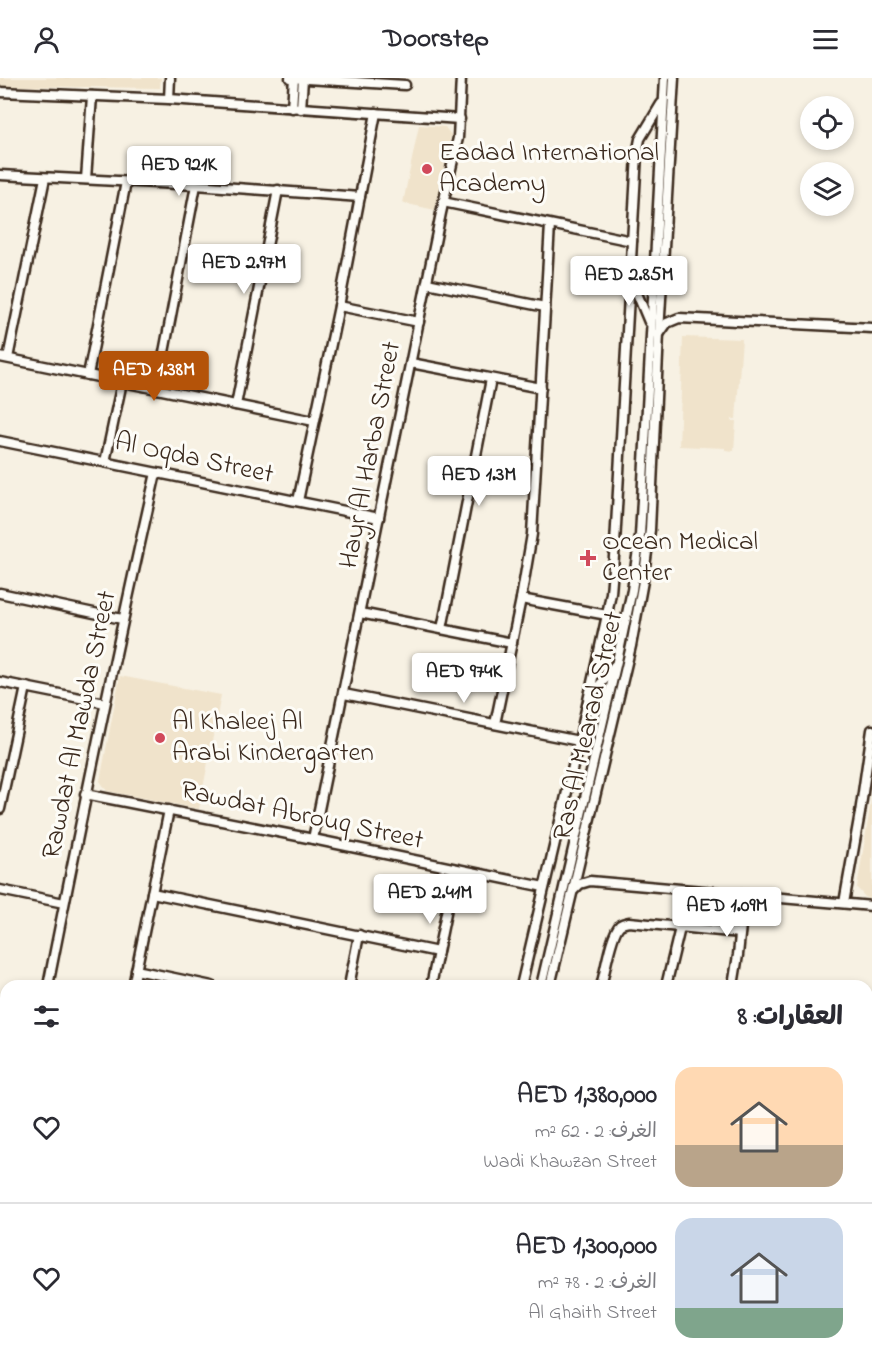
<!DOCTYPE html>
<html lang="ar">
<head>
<meta charset="utf-8">
<style>
  :root { --surface:#fff; --page:#f7f7f7; --text:#2b2b33; --muted:#7c7c81; --line:#e1e1e2; --accent:#b45309 }
  body { margin:0; font-family:"Indie Flower","Playpen Sans Arabic",sans-serif; background:var(--page); color:var(--text); direction:rtl; height:100vh; display:flex; flex-direction:column; font-size:22px; white-space:nowrap }
  * { box-sizing:border-box; margin:0 }
  p { font-size:20px; color:var(--muted) }
  .icon { flex:none; width:33px; height:33px; fill:none; stroke:currentColor; stroke-width:2; stroke-linecap:round; stroke-linejoin:round }
  .map { position:relative; flex:1; overflow:hidden; direction:ltr }
  .drawer { position:absolute; left:0px; top:902px; width:873px; height:386px; display:flex; flex-direction:column; background:var(--surface); border-radius:18px 18px 0 0; box-shadow:0 3px 9px #0003; direction:rtl }
  .drawer>* { flex:none }
  .controls { position:absolute; left:800px; top:18px; display:grid; gap:12px }
  .controls a { display:grid; place-items:center; width:54px; height:54px; border-radius:50%; background:var(--surface); box-shadow:0 3px 9px #0003; font-size:30px }
  .price { position:absolute; translate:-50% -51px; padding:0 14px; border-radius:6px; background:#fff; color:#222; font-size:20px; line-height:39px; filter:drop-shadow(0 2px 3px #0008) }
  .price::after { content:''; position:absolute; left:50%; top:36px; width:18px; height:14px; margin-left:-9px; background:inherit; clip-path:polygon(0 0,100% 0,50% 100%) }
  .price.active { background:var(--accent); color:#fff }
  ul { padding:0; list-style:none }
  li { display:flex; align-items:center; gap:18px; height:150px; padding:0 30px }
  li+li { border-top:2px solid var(--line) }
  li span { display:grid; place-items:center; flex:none; width:168px; height:120px; border-radius:18px; color:#555 }
  li>.icon { margin-inline-start:auto }
  span .icon { width:72px; height:72px; fill:#fffc; stroke-width:1 }
  li b { font-size:26px }
  h2 { display:flex; justify-content:space-between; align-items:center; height:72px; padding:0 30px; font-size:26px }
  header { display:flex; justify-content:space-between; align-items:center; height:78px; padding:0 30px; background:var(--surface); font-size:27px; font-weight:700 }
  .map>svg:first-child { display:block }
  .built { fill:#f0e3cb }
  .lines { fill:none; stroke-linecap:round; stroke-linejoin:round }
  .minor-casing { stroke:#3b2a1e; stroke-width:13 }
  .minor { stroke:#fdfcf7; stroke-width:8 }
  .poi-dot { fill:#d1495b; stroke:#fdfcf7; stroke-width:2 }
  .labels { text-anchor:middle; dominant-baseline:central; stroke-width:6; stroke-linejoin:round; paint-order:stroke }
  .poi-label { font-size:27px; fill:#3b2a1e; stroke:#fdfcf7; text-anchor:start }
  .street-label { font-size:27px; fill:#3b2a1e; stroke:#fdfcf7 }
</style>
</head>
<body>
<header><svg class="icon" aria-label="menu" viewBox="0 0 24 24"><path d="M4 6h16M4 12h16M4 18h16"/></svg>Doorstep<svg class="icon" aria-label="person" viewBox="0 0 24 24"><circle cx="12" cy="8" r="4"/><path d="M4 21q1-7 8-7t8 7"/></svg></header>
<div class="map">
<svg width="872" height="1286" viewBox="0 0 872 1286">
  <rect width="100%" height="100%" fill="#f7f1e3"/>
  <filter id="ink" filterUnits="userSpaceOnUse"><feTurbulence type="fractalNoise" baseFrequency=".0167" numOctaves="2"/><feDisplacementMap in="SourceGraphic" scale="12" xChannelSelector="R" yChannelSelector="G"/><feConvolveMatrix kernelMatrix="1 2 1 2 8 2 1 2 1" color-interpolation-filters="sRGB"/></filter>
  <g filter="url(#ink)">
    <g class="built">
      <path d="M 0,0 L 161,0 L 160,10 L 0,8 Z"/>
      <path d="M 419,47 L 445,49 L 451,57 L 435,132 L 403,125 Z"/>
      <path d="M 683,259 L 742,261 L 736,341 L 732,341 L 732,343 L 736,343 L 734,373 L 725,372 L 725,370 L 679,368 Z"/>
      <path d="M 120,598 L 221,617 L 199,731 L 107,713 L 100,703 Z"/>
      <path d="M 872,718 L 872,821 L 866,820 L 857,810 Z"/>
    </g>
    <g class="lines">
      <defs>
        <g id="minor">
          <path d="M 290,0 L 405,7"/>
          <path d="M 0,14 L 169,21 L 460,41"/>
          <path d="M 169,21 L 170,0"/>
          <path d="M 292,30 L 294,0"/>
          <path d="M 301,31 L 303,1"/>
          <path d="M 0,97 L 196,107 L 360,119"/>
          <path d="M 86,101 L 92,18"/>
          <path d="M 443,124 L 632,163"/>
          <path d="M 631,201 L 649,244"/>
          <path d="M 427,205 L 545,229"/>
          <path d="M 339,228 L 419,244"/>
          <path d="M 660,255 L 667,245 L 679,240 L 872,250"/>
          <path d="M 0,279 L 314,343"/>
          <path d="M 8,280 L 45,100"/>
          <path d="M 411,285 L 541,310"/>
          <path d="M 88,297 L 126,104"/>
          <path d="M 157,311 L 196,107"/>
          <path d="M 236,327 L 278,112"/>
          <path d="M 0,363 L 379,440"/>
          <path d="M 105,384 L 122,304"/>
          <path d="M 298,423 L 339,228 L 376,35"/>
          <path d="M 0,515 L 122,541"/>
          <path d="M 521,521 L 607,537"/>
          <path d="M 360,535 L 512,565"/>
          <path d="M 442,551 L 491,301"/>
          <path d="M 0,604 L 105,625"/>
          <path d="M 344,616 L 579,663"/>
          <path d="M 590,618 L 604,602 L 614,588"/>
          <path d="M 495,646 L 521,521 L 532,456 L 550,147"/>
          <path d="M 85,716 L 313,761 L 544,809"/>
          <path d="M 0,731 L 26,609"/>
          <path d="M 313,761 L 441,135 L 458,60 L 461,0"/>
          <path d="M 0,812 L 64,825"/>
          <path d="M 574,812 L 580,806 L 590,803 L 872,828"/>
          <path d="M 152,815 L 438,874"/>
          <path d="M 844,825 L 860,735 L 872,652"/>
          <path d="M 136,892 L 212,908"/>
          <path d="M 48,908 C 82,736 117,565 156,395"/>
          <path d="M 133,908 L 169,732"/>
          <path d="M 349,908 L 359,857"/>
          <path d="M 431,908 L 455,791"/>
          <path d="M 521,908 L 579,663 L 607,537 L 611,515 L 615,466 L 637,76 L 640,61 L 661,26"/>
          <path d="M 541,908 L 617,583 L 632,512 L 640,458 L 665,0"/>
          <path d="M 550,908 L 631,568 L 643,503 L 650,452 L 659,255 L 674,0"/>
          <path d="M 601,908 C 605,895 611,855 620,847 C 623,845 625,845 629,844 L 740,855"/>
          <path d="M 666,908 L 680,850"/>
          <path d="M 733,908 L 738,877 L 744,817"/>
          <path d="M 0,1023 L 6,1024"/>
          <path d="M 3,1137 L 6,1120"/>
          <path d="M 867,1163 L 872,1163"/>
          <path d="M 3,1239 L 6,1221"/>
          <path d="M 867,1248 L 872,1249"/>
          <path d="M 207,1281 L 232,1286"/>
          <path d="M 828,1281 L 850,1286"/>
          <path d="M 34,1286 L 35,1281"/>
          <path d="M 116,1286 L 117,1281"/>
          <path d="M 198,1286 L 199,1281"/>
          <path d="M 329,1286 L 330,1281"/>
          <path d="M 445,1286 L 446,1281"/>
          <path d="M 453,1286 L 455,1281"/>
          <path d="M 470,1286 L 471,1281"/>
          <path d="M 537,1286 L 538,1281"/>
          <path d="M 604,1286 L 605,1281"/>
        </g>
      </defs>
      <use href="#minor" class="minor-casing"/>
      <use href="#minor" class="minor"/>
    </g>
  </g>
  <g class="poi-dot">
    <circle cx="427" cy="91" r="6"/>
    <path d="M585 471h6v6h6v6h-6v6h-6v-6h-6v-6h6z"/>
    <circle cx="160" cy="660" r="6"/>
  </g>
  <g class="labels">
    <g class="poi-label">
      <text x="439" y="75">Eadad International<tspan x="439" dy="31">Academy</tspan></text>
      <text x="602" y="464">Ocean Medical<tspan x="602" dy="31">Center</tspan></text>
      <text x="172" y="644">Al Khaleej Al<tspan x="172" dy="31">Arabi Kindergarten</tspan></text>
    </g>
    <g class="street-label">
      <text transform="translate(371 377) rotate(-79)">Hayr Al Harba Street</text>
      <text transform="translate(194 381) rotate(12)">Al Oqda Street</text>
      <text transform="translate(80 647) rotate(-78)">Rawdat Al Mawda Street</text>
      <text transform="translate(589 648) rotate(-77)">Ras Al Mearad Street</text>
      <text transform="translate(302 738) rotate(12)">Rawdat Abrouq Street</text>
    </g>
  </g>
</svg>
<div class="controls">
<a><svg class="icon" aria-label="locate" viewBox="0 0 24 24"><circle cx="12" cy="12" r="6"/><path d="M12 2v4M12 18v4M2 12h4M18 12h4"/></svg></a>
<a><svg class="icon" aria-label="layers" viewBox="0 0 24 24"><path d="M12 4l9 5-9 5-9-5zM3 14l9 5 9-5"/></svg></a>
</div>
<b class="price" style="left:179px;top:119px">AED 921K</b>
<b class="price" style="left:244px;top:217px">AED 2.97M</b>
<b class="price" style="left:629px;top:229px">AED 2.85M</b>
<b class="price active" style="left:154px;top:324px">AED 1.38M</b>
<b class="price" style="left:479px;top:429px">AED 1.3M</b>
<b class="price" style="left:464px;top:626px">AED 974K</b>
<b class="price" style="left:430px;top:847px">AED 2.41M</b>
<b class="price" style="left:727px;top:860px">AED 1.09M</b>
<section class="drawer">
<h2>العقارات: 8<svg class="icon" aria-label="filters" viewBox="0 0 24 24"><path d="M4 7h16M4 17h16"/><circle cx="9" cy="7" r="2"/><circle cx="15" cy="17" r="2"/></svg></h2>
<ul>
<li><span style="background:linear-gradient(#ffd9b3 65%,#b9a48a 0)"><svg class="icon" aria-label="home" viewBox="0 0 24 24"><path d="M3 11l9-7 9 7M6 9v11h12V9"/></svg></span><div><b>AED 1,380,000</b><p>الغرف: 2 · 62 m²</p><p>Wadi Khawzan Street</p></div><svg class="icon" aria-label="heart" viewBox="0 0 24 24"><path d="M12 20l-8-8c-3-5 5-10 8-4 3-6 11-1 8 4z"/></svg></li>
<li><span style="background:linear-gradient(#c9d6e8 75%,#7fa58c 0)"><svg class="icon" aria-label="home" viewBox="0 0 24 24"><path d="M3 11l9-7 9 7M6 9v11h12V9"/></svg></span><div><b>AED 1,300,000</b><p>الغرف: 2 · 78 m²</p><p>Al Ghaith Street</p></div><svg class="icon" aria-label="heart" viewBox="0 0 24 24"><path d="M12 20l-8-8c-3-5 5-10 8-4 3-6 11-1 8 4z"/></svg></li>
</ul>
</section>
</div>
</body>
</html>
